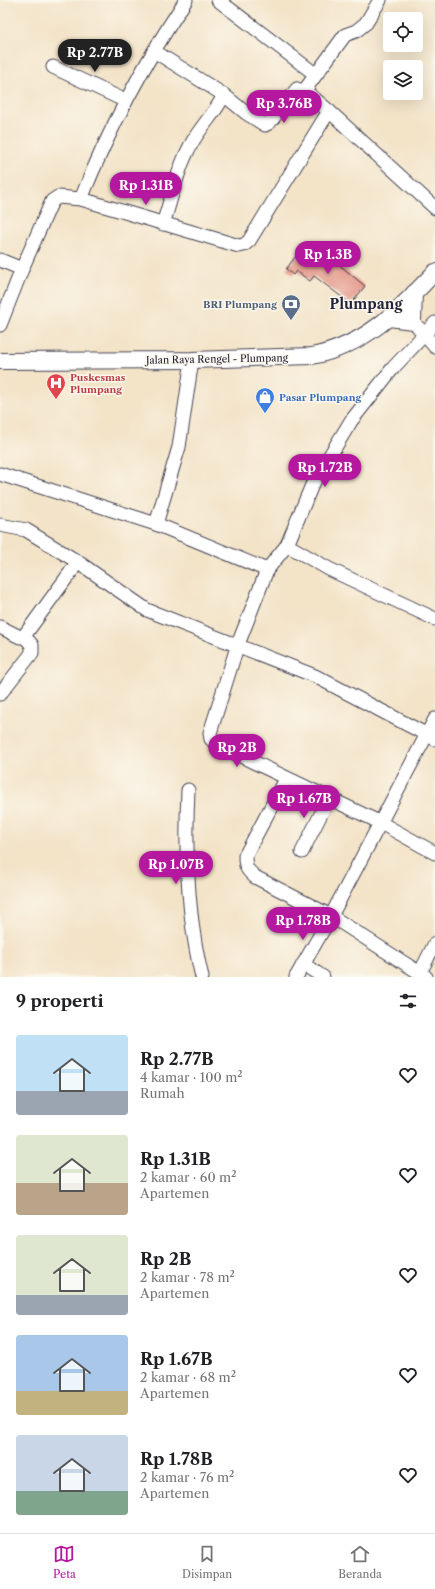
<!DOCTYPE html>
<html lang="id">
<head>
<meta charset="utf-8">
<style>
  :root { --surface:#fff; --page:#f6f6f6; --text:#202124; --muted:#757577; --line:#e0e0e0; --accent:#b5179e }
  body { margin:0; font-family:"Libre Caslon Text",serif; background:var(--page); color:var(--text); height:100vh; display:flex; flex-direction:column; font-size:15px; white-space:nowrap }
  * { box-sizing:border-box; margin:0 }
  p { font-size:13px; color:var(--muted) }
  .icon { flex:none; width:22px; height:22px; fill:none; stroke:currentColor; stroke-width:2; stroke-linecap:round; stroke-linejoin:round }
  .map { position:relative; height:977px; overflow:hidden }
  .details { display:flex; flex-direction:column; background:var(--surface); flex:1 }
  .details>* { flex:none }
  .controls { position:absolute; left:383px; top:12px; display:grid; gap:8px }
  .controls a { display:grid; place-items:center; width:40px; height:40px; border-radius:4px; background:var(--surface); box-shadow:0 4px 16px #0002; font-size:20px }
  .price { position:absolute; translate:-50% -34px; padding:0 9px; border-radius:14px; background:var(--accent); color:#fff; font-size:13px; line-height:26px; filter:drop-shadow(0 1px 2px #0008) }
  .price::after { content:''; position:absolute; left:50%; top:24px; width:12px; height:9px; margin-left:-6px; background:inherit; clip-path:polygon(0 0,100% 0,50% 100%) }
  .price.selected { background:#222; color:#fff }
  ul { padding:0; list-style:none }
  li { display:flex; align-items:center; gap:12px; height:100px; padding:0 16px }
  li span { display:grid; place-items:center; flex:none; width:112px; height:80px; border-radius:4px; color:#555 }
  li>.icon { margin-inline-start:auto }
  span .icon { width:48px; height:48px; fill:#fffc; stroke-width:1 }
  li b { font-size:17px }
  h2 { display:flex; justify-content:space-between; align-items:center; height:48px; padding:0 16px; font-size:17px }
  .dock { display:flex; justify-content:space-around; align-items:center; height:56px; border-top:1px solid var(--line); background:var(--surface); font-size:11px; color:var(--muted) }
  .dock a { display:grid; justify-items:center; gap:2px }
  .dock .selected { color:var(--accent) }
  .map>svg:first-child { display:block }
  .building { fill:#e18c7e }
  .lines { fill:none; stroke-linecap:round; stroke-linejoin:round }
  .minor-casing { stroke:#413f50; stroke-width:15 }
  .major-casing { stroke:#413f50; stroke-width:18 }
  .minor { stroke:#fff; stroke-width:13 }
  .major { stroke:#fff; stroke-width:16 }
  .labels { text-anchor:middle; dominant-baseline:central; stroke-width:3; stroke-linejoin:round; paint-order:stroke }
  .service-label { font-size:10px; font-weight:bold; fill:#4e5e75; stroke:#fbf7ec; text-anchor:end }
  .street-label { font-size:10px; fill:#22223b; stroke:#fbf7ec }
  .health-label { font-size:10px; font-weight:bold; fill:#be3a42; stroke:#fbf7ec; text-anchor:start }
  .shop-label { font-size:10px; font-weight:bold; fill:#366cbe; stroke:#fbf7ec; text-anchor:start }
  .district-label { font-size:14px; font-weight:bold; fill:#22223b; stroke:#fbf7ec }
</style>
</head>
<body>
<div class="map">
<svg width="435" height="977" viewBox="0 0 435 977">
  <rect width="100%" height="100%" fill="#fbf7ec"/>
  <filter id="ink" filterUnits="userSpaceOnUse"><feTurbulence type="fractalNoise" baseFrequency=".025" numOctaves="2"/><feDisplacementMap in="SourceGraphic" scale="8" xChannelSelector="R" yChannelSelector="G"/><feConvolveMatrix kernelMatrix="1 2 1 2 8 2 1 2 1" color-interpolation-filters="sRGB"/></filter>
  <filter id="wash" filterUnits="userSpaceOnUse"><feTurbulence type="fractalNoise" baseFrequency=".012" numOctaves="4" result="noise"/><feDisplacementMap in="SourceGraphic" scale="16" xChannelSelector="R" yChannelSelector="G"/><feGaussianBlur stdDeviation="0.9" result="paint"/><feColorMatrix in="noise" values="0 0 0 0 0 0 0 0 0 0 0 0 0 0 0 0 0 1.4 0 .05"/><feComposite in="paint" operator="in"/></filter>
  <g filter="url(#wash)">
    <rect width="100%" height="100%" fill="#f3e3c7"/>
    <g id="blocks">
      <path class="building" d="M 320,249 L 365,286 L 351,304 L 314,276 L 310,281 L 296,271 L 293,275 L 286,269 L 296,256 L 304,262 L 309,256 L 312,258 Z"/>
    </g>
  </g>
  <g filter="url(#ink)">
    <use href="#blocks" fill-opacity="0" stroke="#413f50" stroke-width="1"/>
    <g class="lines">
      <defs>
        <g id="minor">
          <path d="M 218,0 L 315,74"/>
          <path d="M 154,51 L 224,95"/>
          <path d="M 53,67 L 126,101"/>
          <path d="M 304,91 L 345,35 L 356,31 L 366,23 L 380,0"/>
          <path d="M 81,199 C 109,129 144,63 186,0"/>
          <path d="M 163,224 C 172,197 178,166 193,141 C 202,125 216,112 224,95 L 246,113 L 265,125 L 269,123 L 297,89 L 310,95 L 329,111 L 435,208"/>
          <path d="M 0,260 L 22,269"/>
          <path d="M 435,323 L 393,368 L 351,421 L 312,485 L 287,545 L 267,570 L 237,647 L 210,733 L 211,739 L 218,745 L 379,822 L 435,853"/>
          <path d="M 0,325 L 22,269 L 52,201 L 58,197 L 81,199 L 239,246 L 244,245 L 249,241 L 329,111"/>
          <path d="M 418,327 L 435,347"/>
          <path d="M 0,474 L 156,524 L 267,570"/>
          <path d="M 156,524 L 179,447 L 192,360"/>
          <path d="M 0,525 L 26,530 L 78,562 L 147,610 L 315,676 L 435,739"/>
          <path d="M 287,545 L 329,569 L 435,619"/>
          <path d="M 0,627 L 20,637 L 24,636 L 78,562"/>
          <path d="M 0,694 L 32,653 L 32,645 L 24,636"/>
          <path d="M 286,779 L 245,856 C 245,867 247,870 255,877 L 331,916 L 426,977"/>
          <path d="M 188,790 C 185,852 187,916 202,977"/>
          <path d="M 302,852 L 329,798"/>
          <path d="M 303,964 L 323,977"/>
          <path d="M 420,973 L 435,943"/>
          <path d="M 296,977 L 331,916 L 435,719"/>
        </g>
        <g id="major">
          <path d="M 389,318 L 413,321 L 414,293"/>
          <path d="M 0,361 L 192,360 L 312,356 C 366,345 398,311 435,272"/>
        </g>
      </defs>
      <use href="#minor" class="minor-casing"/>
      <use href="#major" class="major-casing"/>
      <use href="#minor" class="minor"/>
      <use href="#major" class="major"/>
    </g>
  </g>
  <defs>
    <symbol id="bank-pin" viewBox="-11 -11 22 30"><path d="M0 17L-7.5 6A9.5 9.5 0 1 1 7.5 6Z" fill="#5c6f8a" stroke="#fbf7ec"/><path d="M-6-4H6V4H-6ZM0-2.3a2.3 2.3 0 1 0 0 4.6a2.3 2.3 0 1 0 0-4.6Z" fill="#fff"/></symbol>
    <symbol id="hospital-pin" viewBox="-11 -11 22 30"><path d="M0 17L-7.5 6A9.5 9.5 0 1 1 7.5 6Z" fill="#e0444e" stroke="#fbf7ec"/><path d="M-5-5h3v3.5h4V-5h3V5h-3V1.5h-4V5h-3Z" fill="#fff"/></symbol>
    <symbol id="shop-pin" viewBox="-11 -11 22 30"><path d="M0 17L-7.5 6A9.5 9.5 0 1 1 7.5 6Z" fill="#3f7fe0" stroke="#fbf7ec"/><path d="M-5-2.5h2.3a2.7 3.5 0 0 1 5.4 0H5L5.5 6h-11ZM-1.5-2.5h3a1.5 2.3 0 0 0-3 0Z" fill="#fff"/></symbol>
  </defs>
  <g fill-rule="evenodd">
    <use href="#bank-pin" x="280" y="293" width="22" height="30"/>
    <use href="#hospital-pin" x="45" y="372" width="22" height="30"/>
    <use href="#shop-pin" x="254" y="386" width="22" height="30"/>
  </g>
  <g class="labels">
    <g class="service-label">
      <text x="277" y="304">BRI Plumpang</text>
    </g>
    <g class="street-label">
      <text transform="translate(217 359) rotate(-1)">Jalan Raya Rengel - Plumpang</text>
    </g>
    <g class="health-label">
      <text x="70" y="377">Puskesmas<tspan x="70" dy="12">Plumpang</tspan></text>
    </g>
    <g class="shop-label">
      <text x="279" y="397">Pasar Plumpang</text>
    </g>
    <g class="district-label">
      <text x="366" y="304">Plumpang</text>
    </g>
  </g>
</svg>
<div class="controls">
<a><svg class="icon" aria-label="locate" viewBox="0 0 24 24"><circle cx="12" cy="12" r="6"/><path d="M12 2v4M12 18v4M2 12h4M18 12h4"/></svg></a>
<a><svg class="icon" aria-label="layers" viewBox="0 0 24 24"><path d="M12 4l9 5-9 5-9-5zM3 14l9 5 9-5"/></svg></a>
</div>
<b class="price selected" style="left:95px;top:73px">Rp 2.77B</b>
<b class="price" style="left:284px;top:124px">Rp 3.76B</b>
<b class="price" style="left:146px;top:206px">Rp 1.31B</b>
<b class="price" style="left:328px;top:275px">Rp 1.3B</b>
<b class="price" style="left:325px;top:488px">Rp 1.72B</b>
<b class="price" style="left:237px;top:768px">Rp 2B</b>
<b class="price" style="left:304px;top:819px">Rp 1.67B</b>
<b class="price" style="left:176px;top:885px">Rp 1.07B</b>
<b class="price" style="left:303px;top:941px">Rp 1.78B</b>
</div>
<section class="details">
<h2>9 properti<svg class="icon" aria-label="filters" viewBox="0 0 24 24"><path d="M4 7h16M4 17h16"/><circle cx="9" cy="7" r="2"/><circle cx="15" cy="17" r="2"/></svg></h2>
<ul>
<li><span style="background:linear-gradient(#bfe0f5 70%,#9aa5b1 0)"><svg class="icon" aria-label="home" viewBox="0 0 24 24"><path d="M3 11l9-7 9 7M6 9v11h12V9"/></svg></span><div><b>Rp 2.77B</b><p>4 kamar · 100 m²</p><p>Rumah</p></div><svg class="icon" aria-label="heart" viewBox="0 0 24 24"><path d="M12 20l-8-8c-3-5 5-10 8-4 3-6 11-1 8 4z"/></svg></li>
<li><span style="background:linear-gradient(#dfe7d0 60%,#b9a48a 0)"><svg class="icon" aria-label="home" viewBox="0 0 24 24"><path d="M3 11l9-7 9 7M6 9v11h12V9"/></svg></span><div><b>Rp 1.31B</b><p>2 kamar · 60 m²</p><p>Apartemen</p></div><svg class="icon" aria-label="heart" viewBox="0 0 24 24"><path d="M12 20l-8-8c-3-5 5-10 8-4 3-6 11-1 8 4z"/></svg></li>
<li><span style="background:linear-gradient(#dfe7d0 75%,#9aa5b1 0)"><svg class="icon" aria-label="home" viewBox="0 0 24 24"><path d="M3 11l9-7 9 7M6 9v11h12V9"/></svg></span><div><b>Rp 2B</b><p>2 kamar · 78 m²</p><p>Apartemen</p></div><svg class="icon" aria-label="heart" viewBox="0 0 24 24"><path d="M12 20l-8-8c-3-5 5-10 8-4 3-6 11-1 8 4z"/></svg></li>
<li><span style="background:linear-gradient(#a9c7e8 70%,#c2b280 0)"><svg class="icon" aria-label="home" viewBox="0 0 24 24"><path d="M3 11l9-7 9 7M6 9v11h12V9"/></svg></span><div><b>Rp 1.67B</b><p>2 kamar · 68 m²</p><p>Apartemen</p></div><svg class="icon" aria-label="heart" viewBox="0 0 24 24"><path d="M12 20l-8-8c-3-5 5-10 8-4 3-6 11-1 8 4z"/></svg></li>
<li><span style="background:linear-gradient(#c9d6e8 70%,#7fa58c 0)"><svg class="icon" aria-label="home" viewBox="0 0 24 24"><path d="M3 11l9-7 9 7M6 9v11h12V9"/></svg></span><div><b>Rp 1.78B</b><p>2 kamar · 76 m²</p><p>Apartemen</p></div><svg class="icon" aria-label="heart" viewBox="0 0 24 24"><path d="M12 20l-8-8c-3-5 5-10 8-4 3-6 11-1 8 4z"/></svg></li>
</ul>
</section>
<nav class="dock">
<a class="selected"><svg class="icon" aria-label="map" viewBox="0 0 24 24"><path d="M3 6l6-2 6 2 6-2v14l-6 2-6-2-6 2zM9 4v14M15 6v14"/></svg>Peta</a>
<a><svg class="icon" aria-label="saved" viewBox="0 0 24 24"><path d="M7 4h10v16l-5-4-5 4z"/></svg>Disimpan</a>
<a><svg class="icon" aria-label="home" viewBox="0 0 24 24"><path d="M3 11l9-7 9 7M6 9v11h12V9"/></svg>Beranda</a>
</nav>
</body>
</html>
